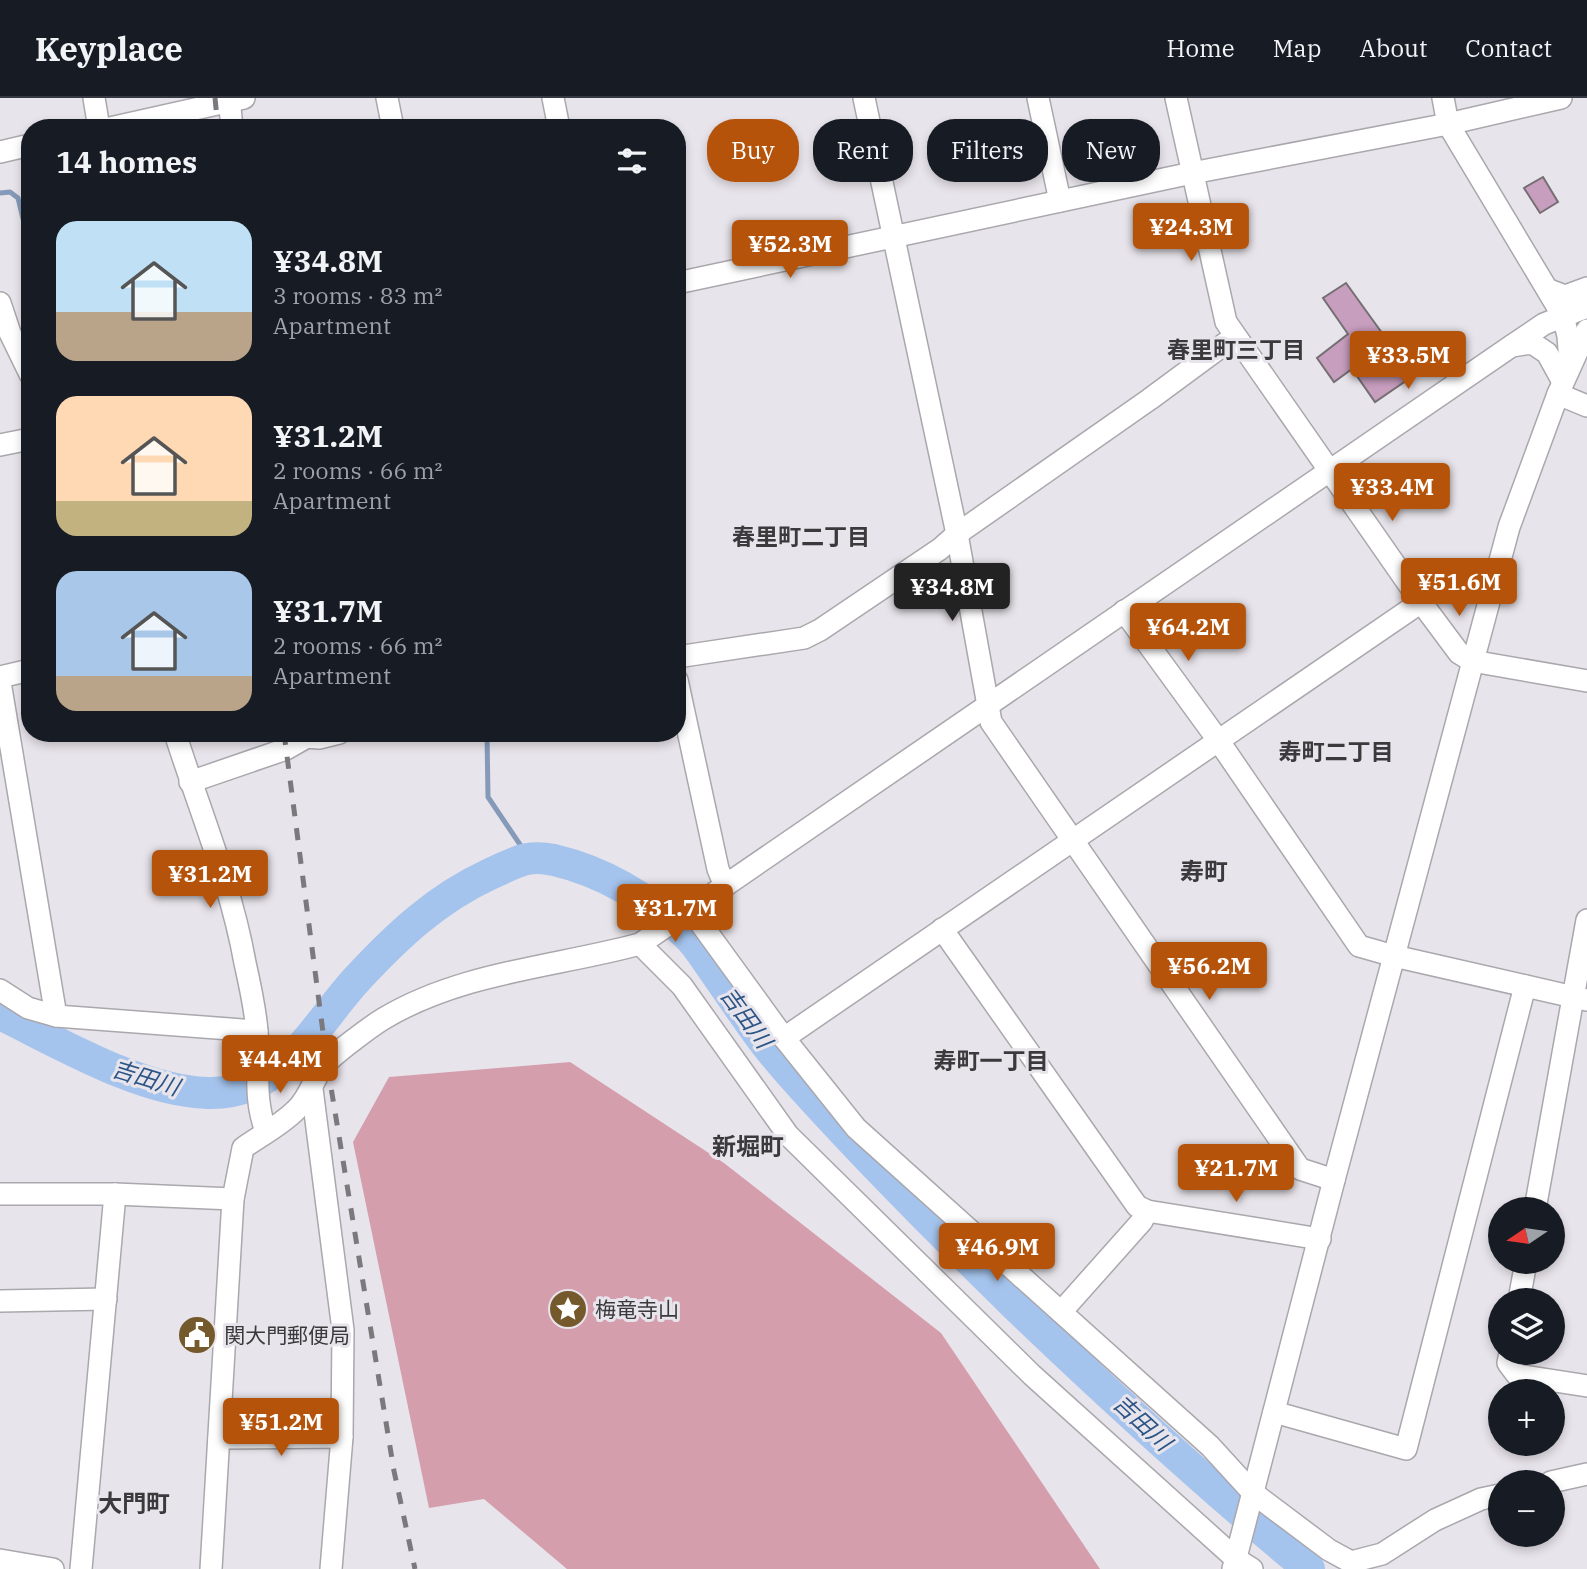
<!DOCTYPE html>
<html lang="en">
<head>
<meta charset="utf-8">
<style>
  :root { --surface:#171b24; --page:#20242c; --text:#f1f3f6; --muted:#9ea1a6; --line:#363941; --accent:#b45309 }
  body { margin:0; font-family:"IBM Plex Serif","Noto Sans JP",serif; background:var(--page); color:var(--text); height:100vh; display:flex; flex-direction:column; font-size:26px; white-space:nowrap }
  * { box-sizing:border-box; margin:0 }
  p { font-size:23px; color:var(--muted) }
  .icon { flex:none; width:38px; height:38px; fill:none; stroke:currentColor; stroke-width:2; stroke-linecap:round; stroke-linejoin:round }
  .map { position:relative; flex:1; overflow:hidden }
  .side { position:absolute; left:21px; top:21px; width:665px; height:623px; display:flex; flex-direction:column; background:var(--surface); border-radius:28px; box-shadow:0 4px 10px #0003 }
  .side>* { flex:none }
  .guide { position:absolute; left:707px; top:21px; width:665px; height:63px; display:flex; gap:14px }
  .needle { width:46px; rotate:257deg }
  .controls { position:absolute; left:1488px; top:1099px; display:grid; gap:14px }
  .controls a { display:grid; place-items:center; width:77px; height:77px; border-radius:50%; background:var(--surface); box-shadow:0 4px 10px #0003; font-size:35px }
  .price { position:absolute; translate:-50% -60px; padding:0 16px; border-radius:7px; background:var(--accent); color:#fff; font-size:23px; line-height:46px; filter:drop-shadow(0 2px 4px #0008) }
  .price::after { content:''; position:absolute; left:50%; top:42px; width:21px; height:16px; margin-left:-10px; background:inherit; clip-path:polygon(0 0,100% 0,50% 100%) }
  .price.active { background:#222; color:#fff }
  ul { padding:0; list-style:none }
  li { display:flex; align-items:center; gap:21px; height:175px; padding:0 35px }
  li span { display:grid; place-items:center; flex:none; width:196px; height:140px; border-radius:21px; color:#555 }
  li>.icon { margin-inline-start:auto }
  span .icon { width:84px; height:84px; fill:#fffc; stroke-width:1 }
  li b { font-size:30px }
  h2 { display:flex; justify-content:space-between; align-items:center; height:84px; padding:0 35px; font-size:30px }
  .tag { padding:0 24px; border-radius:28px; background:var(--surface); box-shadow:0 4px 10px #0003; font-size:24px; line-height:63px }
  .tag.active { background:var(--accent); color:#fff }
  header { display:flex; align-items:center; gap:42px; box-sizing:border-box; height:98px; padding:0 35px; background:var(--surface); border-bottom:2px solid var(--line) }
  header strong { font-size:33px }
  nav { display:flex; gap:38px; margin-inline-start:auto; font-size:24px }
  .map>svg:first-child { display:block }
  .forest { fill:#d49ead }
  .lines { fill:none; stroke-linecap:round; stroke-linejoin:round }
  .stream { stroke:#859ab8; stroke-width:5 }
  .river { stroke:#a5c4ed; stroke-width:32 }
  .building { fill:#c89ebe; stroke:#756f73; stroke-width:2 }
  .minor-casing { stroke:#aaa7ad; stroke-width:24 }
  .minor { stroke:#fff; stroke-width:21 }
  .rail { stroke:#7b797d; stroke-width:5; stroke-dasharray:12 12; stroke-linecap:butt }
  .labels { text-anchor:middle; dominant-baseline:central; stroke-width:6; stroke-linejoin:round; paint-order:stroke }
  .poi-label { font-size:21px; fill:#3a393b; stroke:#e8e4eb; text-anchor:start }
  .neighbourhood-label { font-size:23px; font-weight:bold; fill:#3a393b; stroke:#e8e4eb }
  .water-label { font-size:23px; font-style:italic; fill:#2b5487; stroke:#e8e4eb }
  .quarter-label { font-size:24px; font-weight:bold; fill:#3a393b; stroke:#e8e4eb }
</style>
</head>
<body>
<header>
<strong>Keyplace</strong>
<nav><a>Home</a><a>Map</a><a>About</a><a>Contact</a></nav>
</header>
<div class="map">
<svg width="1587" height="1471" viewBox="0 0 1587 1471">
  <rect width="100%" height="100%" fill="#e8e4eb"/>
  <path class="forest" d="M 570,964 L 724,1065 L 941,1235 L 1100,1471 L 567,1471 L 484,1401 L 429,1410 L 353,1044 L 389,979 Z"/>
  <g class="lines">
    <g class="stream">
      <path d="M 0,95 L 10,94 L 18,100 L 30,150"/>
      <path d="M 487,635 L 488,699 L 521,748 L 531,758"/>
    </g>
    <path class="river" d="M 0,916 C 60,945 140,993 207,995 C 282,998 313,929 357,881 C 397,838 436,801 490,776 C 516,765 525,756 554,762 C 605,774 650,802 687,837 C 697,846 705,860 713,871 C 729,894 745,918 762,941 C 782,968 807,994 830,1019 C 890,1084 953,1146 1016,1208 C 1111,1299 1208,1388 1309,1471"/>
  </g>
  <g class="building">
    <path d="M 1543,79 L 1558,104 L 1540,115 L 1524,90 Z"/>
    <path d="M 1346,185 L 1413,278 L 1375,304 L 1352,271 L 1334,284 L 1317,260 L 1348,236 L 1323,200 Z"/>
  </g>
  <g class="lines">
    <defs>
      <g id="minor">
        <path d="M 94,0 L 99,30"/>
        <path d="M 229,0 L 232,30"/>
        <path d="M 387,0 L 393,30"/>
        <path d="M 553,0 L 559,30"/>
        <path d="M 864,0 L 957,436 L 991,624 L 1300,1071 L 1334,1082"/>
        <path d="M 1038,0 L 1060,103"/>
        <path d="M 1176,0 L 1226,224 L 1421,504 L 1459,555 L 1472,563 L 1587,583"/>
        <path d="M 1443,0 L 1448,26 L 1563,218 L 1568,238 L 1570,265"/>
        <path d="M 110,30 L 244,0"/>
        <path d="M 0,54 L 30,47"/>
        <path d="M 677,185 L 1192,75 L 1448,26 L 1561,0"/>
        <path d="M 1549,192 L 1565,198 L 1587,190"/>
        <path d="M 0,205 L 10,235 L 30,276"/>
        <path d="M 1512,248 L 1532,245 L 1547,255 L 1563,284"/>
        <path d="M 1558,296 L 1587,308"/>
        <path d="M 0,347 L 30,341"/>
        <path d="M 1124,513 L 1218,642 L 1359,848 L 1394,858 L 1587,902"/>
        <path d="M 677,559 L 804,540 L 820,532 L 940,451 L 957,436 L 1150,301 L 1234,239"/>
        <path d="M 0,579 L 30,572"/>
        <path d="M 677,582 L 718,771 L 725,788"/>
        <path d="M 0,584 L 56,918"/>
        <path d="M 175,635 C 199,711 231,786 245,865 C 250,887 255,910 257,933 C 260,967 253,1000 266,1033"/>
        <path d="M 190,684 L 286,651 L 307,639 L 319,640 L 339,635"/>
        <path d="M 692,810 L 699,823 L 784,940 L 856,1030 L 1210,1348 L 1253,1395 L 1329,1452 L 1351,1464 L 1382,1456 L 1435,1422 L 1481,1401 L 1500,1397"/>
        <path d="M 942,831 L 1137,1108 L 1147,1113 L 1320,1141"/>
        <path d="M 640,846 L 682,888 L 788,1037 L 1032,1277 L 1236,1461 L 1252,1471"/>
        <path d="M 0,892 L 28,910 L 56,918 L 257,933"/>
        <path d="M 784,940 L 1421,504"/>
        <path d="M 312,991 L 343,1232 L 342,1339 L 331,1471"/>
        <path d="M 0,1096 L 115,1096 L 233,1101"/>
        <path d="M 1535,1111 L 1587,822"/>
        <path d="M 1519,1202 L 1526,1164"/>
        <path d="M 0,1203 L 106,1201"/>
        <path d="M 1061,1214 L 1142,1123 L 1147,1113"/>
        <path d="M 1510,1255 L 1508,1265 L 1517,1277 L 1587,1288"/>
        <path d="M 1274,1314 L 1406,1351 L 1525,888"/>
        <path d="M 219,1340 L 342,1339"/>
        <path d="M 1551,1384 L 1587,1376"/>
        <path d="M 0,1462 L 53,1471"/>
        <path d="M 81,1471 L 115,1096"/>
        <path d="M 211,1471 L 233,1101 L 243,1050 C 260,1038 281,1027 296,1012 C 310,999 314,979 324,967 C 334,956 370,929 383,921 C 461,874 555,869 640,846 L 1510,249 L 1544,226 L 1587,209"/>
        <path d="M 1233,1471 L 1334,1082 L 1509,429 L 1558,296 L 1587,232"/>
      </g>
    </defs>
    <use href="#minor" class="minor-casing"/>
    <use href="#minor" class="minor"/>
    <g class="rail">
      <path d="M 215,0 L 218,30"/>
      <path d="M 284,635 L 327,965 L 394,1373 L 415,1471"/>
    </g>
  </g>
  <defs>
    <symbol id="sight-disc" viewBox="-11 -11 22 22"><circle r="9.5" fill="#73592b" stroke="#e8e4eb"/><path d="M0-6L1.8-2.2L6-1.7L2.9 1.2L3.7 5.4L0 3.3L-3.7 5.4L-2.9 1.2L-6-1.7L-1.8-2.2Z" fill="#fff"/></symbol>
    <symbol id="civic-disc" viewBox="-11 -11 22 22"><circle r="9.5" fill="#73592b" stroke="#e8e4eb"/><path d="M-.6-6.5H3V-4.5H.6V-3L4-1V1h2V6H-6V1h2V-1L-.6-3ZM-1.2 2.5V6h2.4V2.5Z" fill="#fff"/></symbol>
  </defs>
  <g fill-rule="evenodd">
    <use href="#sight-disc" x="546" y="1189" width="44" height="44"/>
    <use href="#civic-disc" x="175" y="1215" width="44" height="44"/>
  </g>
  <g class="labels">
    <g class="poi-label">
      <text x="595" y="1211">梅竜寺山</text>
      <text x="224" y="1237">関大門郵便局</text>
    </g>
    <g class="neighbourhood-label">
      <text x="1236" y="251">春里町三丁目</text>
      <text x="801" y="438">春里町二丁目</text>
      <text x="1336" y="653">寿町二丁目</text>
      <text x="991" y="962">寿町一丁目</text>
    </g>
    <g class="water-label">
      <text transform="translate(747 919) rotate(54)">吉田川</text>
      <text transform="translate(146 979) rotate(17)">吉田川</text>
      <text transform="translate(1143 1324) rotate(43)">吉田川</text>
    </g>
    <g class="quarter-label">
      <text x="1204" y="773">寿町</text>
      <text x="748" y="1048">新堀町</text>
      <text x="134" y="1405">大門町</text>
    </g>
  </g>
</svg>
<div class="controls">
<a><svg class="needle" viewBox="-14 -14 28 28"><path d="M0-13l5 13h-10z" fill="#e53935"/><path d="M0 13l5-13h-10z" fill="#9ea1a6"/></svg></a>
<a><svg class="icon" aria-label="layers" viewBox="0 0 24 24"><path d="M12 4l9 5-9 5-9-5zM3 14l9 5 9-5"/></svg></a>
<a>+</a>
<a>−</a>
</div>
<b class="price" style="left:1191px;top:165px">¥24.3M</b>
<b class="price" style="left:790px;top:182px">¥52.3M</b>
<b class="price" style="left:1408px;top:293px">¥33.5M</b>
<b class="price" style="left:1392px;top:425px">¥33.4M</b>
<b class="price" style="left:1459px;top:520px">¥51.6M</b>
<b class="price active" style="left:952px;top:525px">¥34.8M</b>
<b class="price" style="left:1188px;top:565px">¥64.2M</b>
<b class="price" style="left:210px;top:812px">¥31.2M</b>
<b class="price" style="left:675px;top:846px">¥31.7M</b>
<b class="price" style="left:1209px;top:904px">¥56.2M</b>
<b class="price" style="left:280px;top:997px">¥44.4M</b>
<b class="price" style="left:1236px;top:1106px">¥21.7M</b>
<b class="price" style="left:997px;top:1185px">¥46.9M</b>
<b class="price" style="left:281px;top:1360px">¥51.2M</b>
<div class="guide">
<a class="tag active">Buy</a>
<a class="tag">Rent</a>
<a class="tag">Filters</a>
<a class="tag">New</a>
</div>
<section class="side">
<h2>14 homes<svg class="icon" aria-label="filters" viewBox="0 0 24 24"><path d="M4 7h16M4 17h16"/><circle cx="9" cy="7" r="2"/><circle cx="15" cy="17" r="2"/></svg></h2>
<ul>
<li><span style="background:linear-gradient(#bfe0f5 65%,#b9a48a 0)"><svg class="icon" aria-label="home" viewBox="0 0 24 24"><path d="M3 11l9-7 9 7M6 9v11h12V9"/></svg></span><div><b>¥34.8M</b><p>3 rooms · 83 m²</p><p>Apartment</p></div></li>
<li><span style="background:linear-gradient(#ffd9b3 75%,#c2b280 0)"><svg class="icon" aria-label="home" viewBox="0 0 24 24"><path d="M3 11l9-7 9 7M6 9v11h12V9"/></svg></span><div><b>¥31.2M</b><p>2 rooms · 66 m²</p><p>Apartment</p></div></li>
<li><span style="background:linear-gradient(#a9c7e8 75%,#b9a48a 0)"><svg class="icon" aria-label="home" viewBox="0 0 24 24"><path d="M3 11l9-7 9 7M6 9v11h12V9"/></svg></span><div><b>¥31.7M</b><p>2 rooms · 66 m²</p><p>Apartment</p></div></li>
</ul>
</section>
</div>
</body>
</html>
